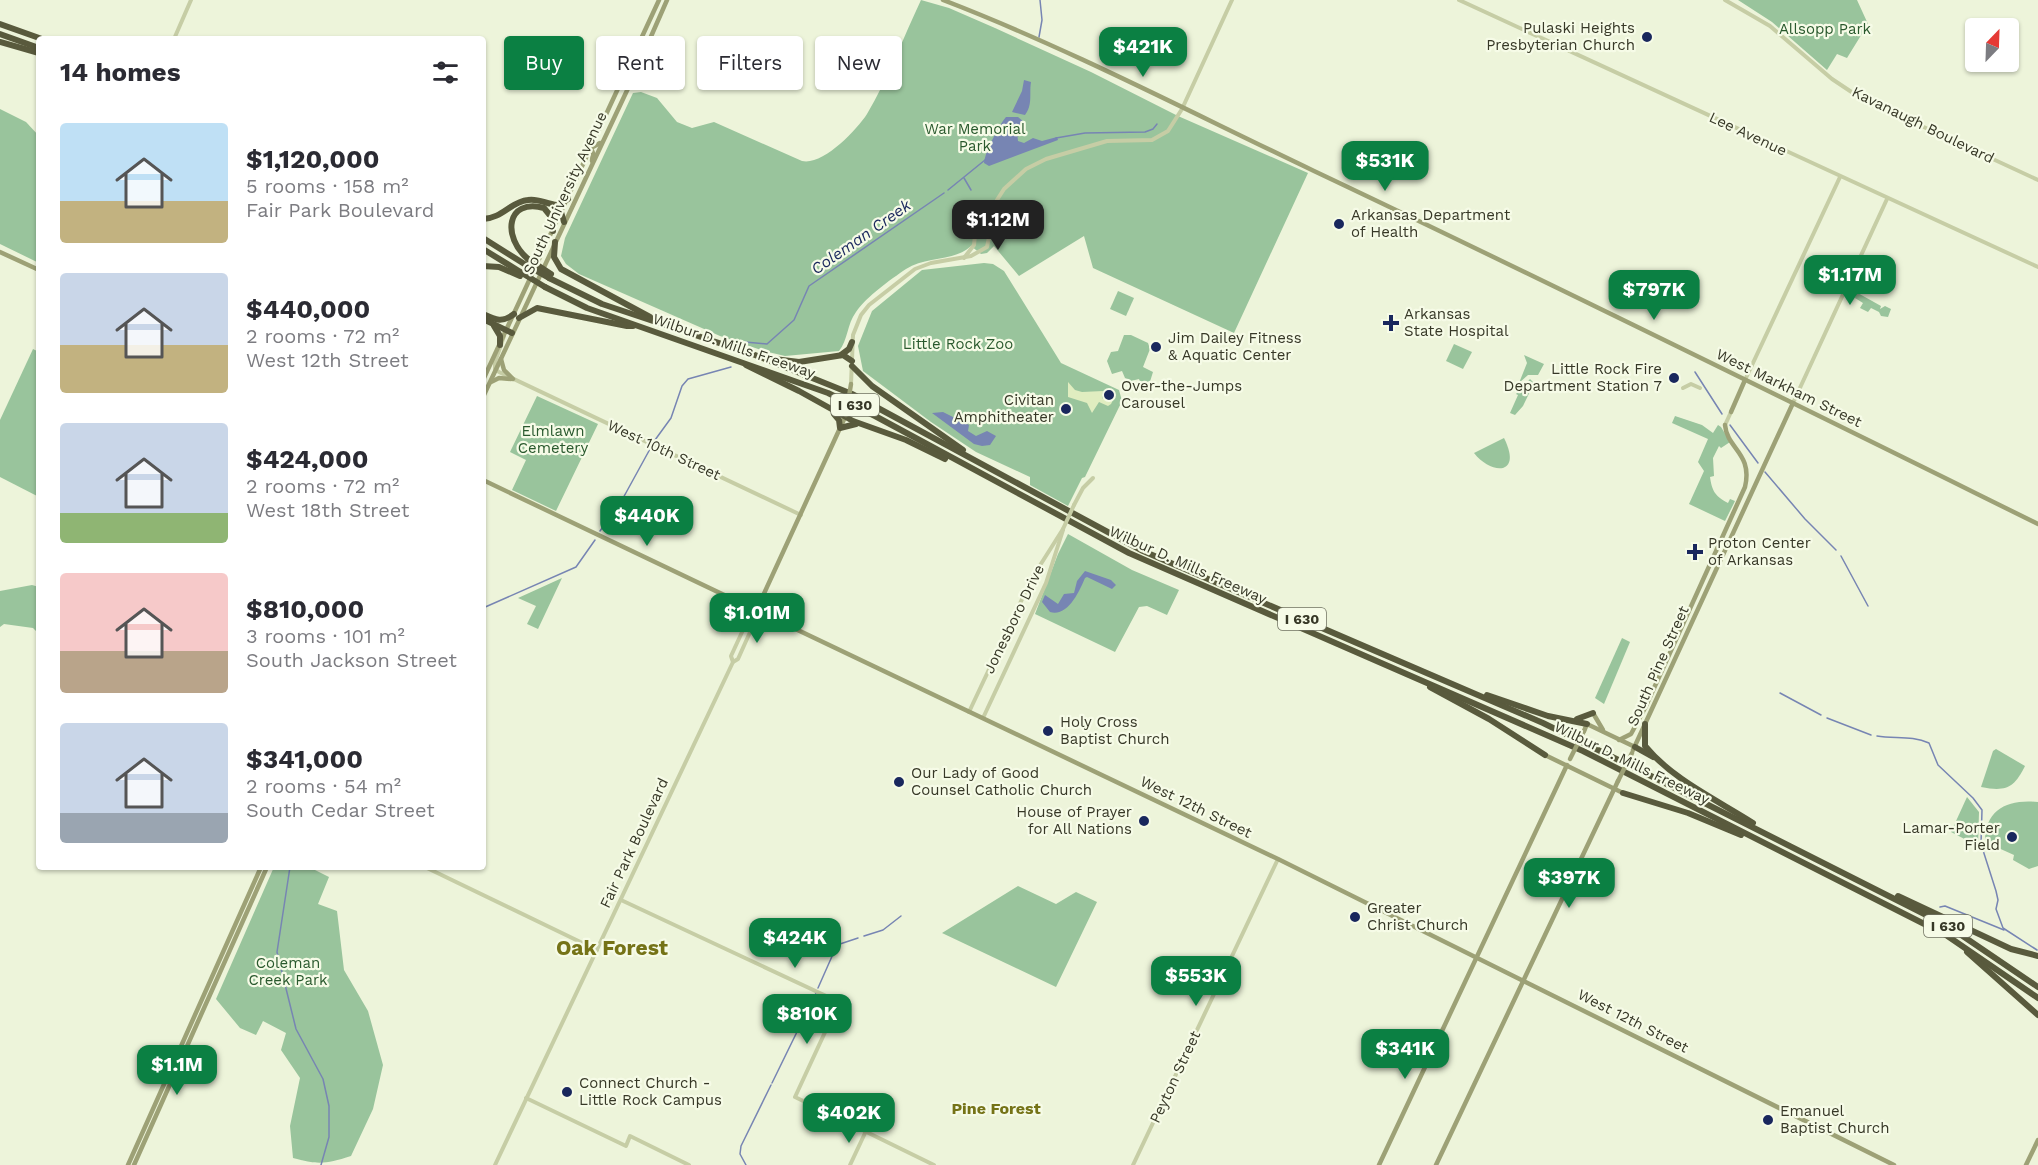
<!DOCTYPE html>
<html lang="en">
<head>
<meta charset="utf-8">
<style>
  :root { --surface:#fff; --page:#f7f7f7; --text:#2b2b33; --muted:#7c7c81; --accent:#0b8043 }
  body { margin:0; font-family:"Work Sans",sans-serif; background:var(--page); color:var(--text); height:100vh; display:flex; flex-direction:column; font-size:22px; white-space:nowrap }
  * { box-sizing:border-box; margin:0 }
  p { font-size:20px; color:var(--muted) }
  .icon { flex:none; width:33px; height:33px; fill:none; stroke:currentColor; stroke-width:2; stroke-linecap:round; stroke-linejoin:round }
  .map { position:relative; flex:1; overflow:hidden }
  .side { position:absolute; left:36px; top:36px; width:450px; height:834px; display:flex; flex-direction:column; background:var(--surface); border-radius:6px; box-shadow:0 2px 4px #0004 }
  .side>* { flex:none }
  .top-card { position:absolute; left:504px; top:36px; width:570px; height:54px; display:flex; gap:12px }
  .needle { width:39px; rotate:23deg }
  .fabs { position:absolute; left:1965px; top:18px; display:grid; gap:12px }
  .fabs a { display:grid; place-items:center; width:54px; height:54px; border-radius:6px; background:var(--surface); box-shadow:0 2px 4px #0004; font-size:30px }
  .price { position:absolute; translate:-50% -51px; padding:0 14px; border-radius:12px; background:var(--accent); color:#fff; font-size:20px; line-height:39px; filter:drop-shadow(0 2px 3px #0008) }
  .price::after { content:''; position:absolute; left:50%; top:36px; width:18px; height:14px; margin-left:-9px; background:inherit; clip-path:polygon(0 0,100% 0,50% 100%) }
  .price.current { background:#222; color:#fff }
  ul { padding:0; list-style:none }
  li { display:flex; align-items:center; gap:18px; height:150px; padding:0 24px }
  li span { display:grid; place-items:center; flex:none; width:168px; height:120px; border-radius:6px; color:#555 }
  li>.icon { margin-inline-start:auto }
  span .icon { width:72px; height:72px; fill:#fffc; stroke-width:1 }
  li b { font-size:26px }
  h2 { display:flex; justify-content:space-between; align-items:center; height:72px; padding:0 24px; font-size:26px }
  .chip { padding:0 21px; border-radius:6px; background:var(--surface); box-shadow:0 2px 4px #0004; font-size:21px; line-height:54px }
  .chip.current { background:var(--accent); color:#fff }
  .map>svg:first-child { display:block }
  .green { fill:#99c49c }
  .plaza { fill:#e0edc0 }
  .water { fill:#7785b3 }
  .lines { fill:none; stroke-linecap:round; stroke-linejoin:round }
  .stream { stroke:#7785b3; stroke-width:1.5 }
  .tertiary { stroke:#c6cda5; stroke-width:4 }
  .secondary { stroke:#9da176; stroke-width:4.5 }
  .motorway { stroke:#595a3d; stroke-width:6 }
  .tertiary-bridge { stroke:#c6cda5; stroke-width:4 }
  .secondary-bridge { stroke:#9da176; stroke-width:4.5 }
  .motorway-bridge { stroke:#595a3d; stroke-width:6 }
  .poi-dot { fill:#19275d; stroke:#f6fbe7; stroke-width:2 }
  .labels { text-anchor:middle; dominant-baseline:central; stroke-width:4.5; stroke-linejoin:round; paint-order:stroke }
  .shield { fill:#f6fbe7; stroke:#707261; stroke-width:1.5 }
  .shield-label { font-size:14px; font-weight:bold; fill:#373827 }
  .poi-label { font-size:15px; fill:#373827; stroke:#f6fbe7; text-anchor:start }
  .park-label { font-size:15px; fill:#29592d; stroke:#f6fbe7 }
  .street-label { font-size:15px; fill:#373827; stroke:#f6fbe7 }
  .water-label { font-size:16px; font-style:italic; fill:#19275d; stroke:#f6fbe7 }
  .neighbourhood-label { font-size:16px; font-weight:bold; fill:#757317; stroke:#f6fbe7 }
  .district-label { font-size:21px; font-weight:bold; fill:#757317; stroke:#f6fbe7 }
</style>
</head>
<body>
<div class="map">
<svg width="2038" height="1165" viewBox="0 0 2038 1165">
  <rect width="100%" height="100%" fill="#edf4da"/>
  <g class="green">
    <path d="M 921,0 L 949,8 L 995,28 L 1091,72 L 1178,116 L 1308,173 L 1234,333 L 1093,268 L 1084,236 L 1019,276 L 994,246 L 987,253 L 981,254 L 971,246 C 954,262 926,256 906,269 C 890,280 867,296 856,312 C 847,324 848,340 839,351 L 785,356 L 764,351 L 720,336 L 579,274 L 566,264 L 561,256 L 565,238 L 633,93 L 641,92 L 657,98 L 677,122 L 692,128 L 714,122 L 802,161 C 822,166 856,131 867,114 C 887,81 904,36 921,0 Z"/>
    <path d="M 1738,0 L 1857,0 L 1868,24 L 1847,58 L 1837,54 L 1827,70 L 1772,22 Z"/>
    <path d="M 0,109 L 26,122 L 39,136 L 39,263 L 0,244 Z"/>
    <path d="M 984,263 L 993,264 L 1004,271 L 1061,363 L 1119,390 L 1122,401 L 1085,477 L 1082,478 L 1068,506 L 1030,485 L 1030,477 L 976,452 L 931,422 L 863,371 L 858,346 L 872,311 L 922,270 Z"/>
    <path d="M 1118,291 L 1134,298 L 1126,316 L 1110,309 Z"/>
    <path d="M 1856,292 L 1881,306 L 1880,309 L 1885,306 L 1891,309 L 1888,317 L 1881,316 L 1879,312 L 1871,308 L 1868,312 L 1860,308 L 1863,303 L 1855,298 Z"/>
    <path d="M 1124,335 L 1131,335 L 1148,343 L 1150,349 L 1143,367 L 1153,372 L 1148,388 L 1141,385 L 1139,379 L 1131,381 L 1125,378 L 1122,371 L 1112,374 L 1107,361 L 1111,352 L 1118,351 Z"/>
    <path d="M 1454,344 L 1472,352 L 1463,369 L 1446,361 Z"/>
    <path d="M 33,349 L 39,352 L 39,497 L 0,477 L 0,420 Z"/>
    <path d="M 1524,355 L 1544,364 L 1538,375 L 1528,375 L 1519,383 L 1527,363 Z"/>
    <path d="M 1530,379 L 1534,383 L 1523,406 L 1515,415 L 1510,413 L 1518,395 L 1516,394 Z"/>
    <path d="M 537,396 L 598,424 L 556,511 L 512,490 L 526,460 L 510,452 Z"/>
    <path d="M 1675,416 L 1702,425 L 1713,433 L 1718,425 L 1721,427 L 1730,442 L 1721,448 L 1719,446 L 1713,458 L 1714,476 L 1710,477 C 1712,491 1715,496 1728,503 L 1730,499 L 1735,501 L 1725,521 L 1689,504 L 1704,471 L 1698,462 L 1708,439 L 1672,423 Z"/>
    <path d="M 1504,438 C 1523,476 1491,475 1474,453 Z"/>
    <path d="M 1068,534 L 1132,570 L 1179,590 L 1167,615 L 1147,606 L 1139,607 L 1115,652 L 1035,614 L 1058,554 Z"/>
    <path d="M 562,578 L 538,629 L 527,624 L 536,606 L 518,598 Z"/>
    <path d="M 32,585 L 39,587 L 39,634 L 33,628 L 4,624 L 0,627 L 0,591 Z"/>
    <path d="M 1622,638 L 1630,642 L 1604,704 L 1595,698 Z"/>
    <path d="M 1996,749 L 2025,766 C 2014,788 2006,792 1981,787 L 1993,751 Z"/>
    <path d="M 1967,797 L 1979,812 L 1978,846 L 1951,832 Z"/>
    <path d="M 2038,802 L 2038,866 L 2029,869 L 2013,860 L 2014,855 L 1985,842 C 1985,809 2008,799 2038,802 Z"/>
    <path d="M 274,867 L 309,867 L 329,877 L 318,904 L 337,911 L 344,970 L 368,1011 L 383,1065 L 373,1109 L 351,1156 C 326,1164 318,1165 293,1158 L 290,1126 L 300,1078 L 281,1050 L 286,1033 L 263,1021 L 256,1035 L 240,1028 L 216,999 Z"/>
    <path d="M 1018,886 L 1056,904 L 1076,892 L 1097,902 L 1056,987 L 942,933 Z"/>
  </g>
  <path class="plaza" d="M 1068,382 L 1075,390 L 1082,392 L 1103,391 L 1102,398 L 1107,401 L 1113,400 L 1111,404 L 1108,406 L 1099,402 L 1092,413 L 1087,403 L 1068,397 Z"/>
  <g class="water">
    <path d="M 1024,80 L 1031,82 C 1029,94 1033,104 1025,115 L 1012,112 L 1022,91 Z"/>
    <path d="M 1006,117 L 1018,117 L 1024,122 L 1017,132 L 1018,141 L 1024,143 L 1033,138 L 1042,141 L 1057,137 L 1058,140 L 989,166 L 984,163 C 985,152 999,125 1006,117 Z"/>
    <path d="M 943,412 L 969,425 L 968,431 L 976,436 L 987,431 L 996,436 L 990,445 L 982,446 L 974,444 L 932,413 Z"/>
    <path d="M 1085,571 L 1111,580 L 1116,585 L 1112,589 L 1087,577 L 1085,578 C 1079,592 1068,617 1050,612 L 1042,602 L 1045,595 L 1058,604 L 1064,594 L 1074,593 L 1077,581 Z"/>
  </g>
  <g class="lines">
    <g class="stream">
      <path d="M 1039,37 L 1042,20 L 1040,0"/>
      <path d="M 1056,138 L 1085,133 L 1145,132 L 1153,129 L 1157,124"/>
      <path d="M 964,178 L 971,190"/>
      <path d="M 948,190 L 985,160"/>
      <path d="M 745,342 L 767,344 L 794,320 L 809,286 L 944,193"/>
      <path d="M 1695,372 L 1722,414"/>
      <path d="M 1730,425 L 1758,463"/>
      <path d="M 655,440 L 671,418 L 682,386 L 688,379 L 731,367"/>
      <path d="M 1765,472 L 1805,519 L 1836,550"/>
      <path d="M 600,531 L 622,500 L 650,449"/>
      <path d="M 1841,556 L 1868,606"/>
      <path d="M 483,608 L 576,567 L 595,540"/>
      <path d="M 1780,693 L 1821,715"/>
      <path d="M 1827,718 L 1871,735"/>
      <path d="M 1877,736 C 1895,739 1912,735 1929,743 L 1938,765 L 1973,798 L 1982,810 L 1981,844 L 1996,891 L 1998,900 L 1996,909 L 2003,928 L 2037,950"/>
      <path d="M 290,867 L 277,952 L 296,1029 L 323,1079 L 329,1106 L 329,1137 L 321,1165"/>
      <path d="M 1940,907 L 1945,906 L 2004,930"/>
      <path d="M 864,936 L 883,930 L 901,916"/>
      <path d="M 818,988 L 837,945 L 858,938"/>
      <path d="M 772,1083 L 816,993"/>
      <path d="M 746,1165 L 740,1154 L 741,1146 L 771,1085"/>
    </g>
    <g class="tertiary">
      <path d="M 1459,0 L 2038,267"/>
      <path d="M 1725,0 L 1770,26 L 1832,79 L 1859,97 L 2038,180"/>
      <path d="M 174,39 L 191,0"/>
      <path d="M 964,258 L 974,245 L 975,235 L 983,233 L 991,222"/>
      <path d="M 504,336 L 495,362 L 495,369 L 499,372 L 801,515"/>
      <path d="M 1745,380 L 1840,177"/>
      <path d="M 851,384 L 853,335 L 861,315 L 869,305 L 915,269 L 931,263 L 971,256 L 987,247 L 997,200 L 1004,189 L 1026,169 L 1046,159 L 1107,141 L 1152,140 L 1168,131 L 1182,109 L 1232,0"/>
      <path d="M 1683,388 L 1691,384 L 1700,388"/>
      <path d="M 1793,403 L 1887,199"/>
      <path d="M 1725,425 L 1731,412"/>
      <path d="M 1074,505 L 1083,488 L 1093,478"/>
      <path d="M 733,662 L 731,656 L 749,617 L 756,611"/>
      <path d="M 969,712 L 1032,578 L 1063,529"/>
      <path d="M 983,718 L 1046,583 L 1063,530"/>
      <path d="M 425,867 L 597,950"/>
      <path d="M 621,900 L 839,1002 L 795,1097 L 934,1165"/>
      <path d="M 526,1098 L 626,1146 L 630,1136 L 689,1165"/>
      <path d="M 495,1165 L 733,662 L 738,659 L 755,621 L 756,611"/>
      <path d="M 850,1165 L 866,1131"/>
      <path d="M 1133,1165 L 1278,859"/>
    </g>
    <g class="secondary">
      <path d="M 943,0 C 1068,48 1192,113 1314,171 C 1557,286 1797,405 2038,524"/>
      <path d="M 592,161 L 593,153 L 591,148 L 600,143"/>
      <path d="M 0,252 L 39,270"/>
      <path d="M 501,359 L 504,370 L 513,379"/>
      <path d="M 483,380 L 659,0"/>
      <path d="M 491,382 L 499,378 L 511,379"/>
      <path d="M 483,397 L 631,82 L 667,0"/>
      <path d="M 1731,412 L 1745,380"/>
      <path d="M 483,480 L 1278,859 L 1894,1165"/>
      <path d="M 756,611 L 846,415"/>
      <path d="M 1593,713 L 1603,730"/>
      <path d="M 1584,731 L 1587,724 L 1635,747"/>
      <path d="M 1619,740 L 1631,734 L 1645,708 L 1745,487 C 1753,453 1727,449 1725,425"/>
      <path d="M 1633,750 L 1793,403"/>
      <path d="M 1545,755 L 1623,793"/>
      <path d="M 128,1165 L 261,867"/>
      <path d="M 134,1165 L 267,867"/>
      <path d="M 1379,1165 L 1567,765"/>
      <path d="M 1436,1165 L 1618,781"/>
      <path d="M 2026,1165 L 2038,1140"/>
    </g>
    <g class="motorway">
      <path d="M 0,24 L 42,39"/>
      <path d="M 0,34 L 39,48"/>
      <path d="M 0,42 L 39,53"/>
      <path d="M 554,206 L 561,212 L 564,222"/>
      <path d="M 483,219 C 503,218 510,202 528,200 C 538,198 546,204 557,205 L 568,199"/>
      <path d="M 483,238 L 526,265"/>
      <path d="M 555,242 L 554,257 L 561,269 L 650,317"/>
      <path d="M 483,249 L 522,273"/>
      <path d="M 528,259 C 502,237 506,198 544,208 L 553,219 L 553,231"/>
      <path d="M 483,266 L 499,267 L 520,276"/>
      <path d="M 549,278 L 602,304 L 755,355 L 852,394 L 1143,551 L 1543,723 L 1643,772 L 1948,926 L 2038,987"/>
      <path d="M 545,287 L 587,308 L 828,393 L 875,416 L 1129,553 L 1583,751 L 1946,935 L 2038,998"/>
      <path d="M 483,314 C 496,320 502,323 514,314"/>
      <path d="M 519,318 L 537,308 L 627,326 L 633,326"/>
      <path d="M 483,319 L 512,333"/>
      <path d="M 494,326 L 500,336 L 500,345"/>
      <path d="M 841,355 L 849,349 L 852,342"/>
      <path d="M 774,359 L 799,362 L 843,355 L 852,361"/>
      <path d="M 746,365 L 799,391 L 853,421 L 906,440 L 945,459"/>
      <path d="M 852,366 L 872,386 L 963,450"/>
      <path d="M 834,414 L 839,420 L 840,428 L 856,424"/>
      <path d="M 1430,687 L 1489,719 L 1545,755"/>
      <path d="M 1487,695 L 1548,716 L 1587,724"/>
      <path d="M 1577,719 L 1593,713"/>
      <path d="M 1645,724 L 1645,746 C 1672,779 1717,800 1753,823"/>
      <path d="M 1635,747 L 1653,757"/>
      <path d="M 1623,793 L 1688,813 L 1741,835"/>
      <path d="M 1898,896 L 2011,949 L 2038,956"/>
      <path d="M 1967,952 L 2038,1015"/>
    </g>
    <path class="tertiary-bridge" d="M 1063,529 L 1074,505"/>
    <g class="secondary-bridge">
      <path d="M 846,415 L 851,384"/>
      <path d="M 1570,759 L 1584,731"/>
      <path d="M 1618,781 L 1632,753"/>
    </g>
    <g class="motorway-bridge">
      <path d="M 528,259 L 551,274"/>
      <path d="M 526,265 L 549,278"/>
      <path d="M 522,273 L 545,287"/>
    </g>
  </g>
  <g class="poi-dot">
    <circle cx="1647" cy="37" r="6"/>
    <circle cx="1339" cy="224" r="6"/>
    <path d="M1388 314h6v6h6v6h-6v6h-6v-6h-6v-6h6z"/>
    <circle cx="1156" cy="347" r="6"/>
    <circle cx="1674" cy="378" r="6"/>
    <circle cx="1109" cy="395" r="6"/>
    <circle cx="1066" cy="409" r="6"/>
    <path d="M1692 543h6v6h6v6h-6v6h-6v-6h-6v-6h6z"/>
    <circle cx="1048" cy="731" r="6"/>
    <circle cx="899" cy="782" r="6"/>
    <circle cx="1144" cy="821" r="6"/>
    <circle cx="2012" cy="837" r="6"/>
    <circle cx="1355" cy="917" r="6"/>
    <circle cx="567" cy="1092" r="6"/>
    <circle cx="1768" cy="1120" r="6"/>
  </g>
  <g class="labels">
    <g class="shield">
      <rect x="831" y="394" width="48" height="22" rx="4.5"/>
      <rect x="1278" y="608" width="48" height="22" rx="4.5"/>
      <rect x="1924" y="915" width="48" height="22" rx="4.5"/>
    </g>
    <g class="shield-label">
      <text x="855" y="405">I 630</text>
      <text x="1302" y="619">I 630</text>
      <text x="1948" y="926">I 630</text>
    </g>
    <g class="poi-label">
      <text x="1635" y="28" text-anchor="end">Pulaski Heights<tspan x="1635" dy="17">Presbyterian Church</tspan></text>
      <text x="1351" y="215">Arkansas Department<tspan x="1351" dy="17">of Health</tspan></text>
      <text x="1404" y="314">Arkansas<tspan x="1404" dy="17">State Hospital</tspan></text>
      <text x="1168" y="338">Jim Dailey Fitness<tspan x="1168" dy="17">&amp; Aquatic Center</tspan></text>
      <text x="1662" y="369" text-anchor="end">Little Rock Fire<tspan x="1662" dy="17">Department Station 7</tspan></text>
      <text x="1121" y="386">Over-the-Jumps<tspan x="1121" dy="17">Carousel</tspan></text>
      <text x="1054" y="400" text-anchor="end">Civitan<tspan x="1054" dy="17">Amphitheater</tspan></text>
      <text x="1708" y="543">Proton Center<tspan x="1708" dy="17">of Arkansas</tspan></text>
      <text x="1060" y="722">Holy Cross<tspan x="1060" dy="17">Baptist Church</tspan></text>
      <text x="911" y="773">Our Lady of Good<tspan x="911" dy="17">Counsel Catholic Church</tspan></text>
      <text x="1132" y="812" text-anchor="end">House of Prayer<tspan x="1132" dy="17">for All Nations</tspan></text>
      <text x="2000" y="828" text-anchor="end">Lamar-Porter<tspan x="2000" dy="17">Field</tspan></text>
      <text x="1367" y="908">Greater<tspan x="1367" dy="17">Christ Church</tspan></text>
      <text x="579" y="1083">Connect Church -<tspan x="579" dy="17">Little Rock Campus</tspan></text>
      <text x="1780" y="1111">Emanuel<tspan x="1780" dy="17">Baptist Church</tspan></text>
    </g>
    <g class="park-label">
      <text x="1825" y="29">Allsopp Park</text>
      <text x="975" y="129">War Memorial<tspan x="975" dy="17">Park</tspan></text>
      <text x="958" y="344">Little Rock Zoo</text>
      <text x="553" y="431">Elmlawn<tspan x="553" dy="17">Cemetery</tspan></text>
      <text x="288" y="963">Coleman<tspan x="288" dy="17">Creek Park</tspan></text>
    </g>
    <g class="street-label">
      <text transform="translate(1923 125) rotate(26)">Kavanaugh Boulevard</text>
      <text transform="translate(1748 134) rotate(25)">Lee Avenue</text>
      <text transform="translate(565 193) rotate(-65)">South University Avenue</text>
      <text transform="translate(734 346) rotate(19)">Wilbur D. Mills Freeway</text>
      <text transform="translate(1789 388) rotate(26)">West Markham Street</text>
      <text transform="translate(664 450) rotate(25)">West 10th Street</text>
      <text transform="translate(1188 565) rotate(24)">Wilbur D. Mills Freeway</text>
      <text transform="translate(1014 619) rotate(-64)">Jonesboro Drive</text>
      <text transform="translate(1658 666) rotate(-66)">South Pine Street</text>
      <text transform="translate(1632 763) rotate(26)">Wilbur D. Mills Freeway</text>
      <text transform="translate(1196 807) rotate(26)">West 12th Street</text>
      <text transform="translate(634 843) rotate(-65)">Fair Park Boulevard</text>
      <text transform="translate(1633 1021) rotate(27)">West 12th Street</text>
      <text transform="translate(1175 1077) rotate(-65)">Peyton Street</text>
    </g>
    <g class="water-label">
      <text transform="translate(861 237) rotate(-35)">Coleman Creek</text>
    </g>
    <g class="neighbourhood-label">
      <text x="996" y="1108">Pine Forest</text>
    </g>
    <g class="district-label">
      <text x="612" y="947">Oak Forest</text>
    </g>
  </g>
</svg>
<div class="fabs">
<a><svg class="needle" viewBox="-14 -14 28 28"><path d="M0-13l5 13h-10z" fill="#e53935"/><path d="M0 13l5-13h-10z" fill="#7c7c81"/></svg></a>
</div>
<b class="price" style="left:1143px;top:78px">$421K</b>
<b class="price" style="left:1385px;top:192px">$531K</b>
<b class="price current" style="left:998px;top:251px">$1.12M</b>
<b class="price" style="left:1850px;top:306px">$1.17M</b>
<b class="price" style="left:1654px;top:321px">$797K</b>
<b class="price" style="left:647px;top:547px">$440K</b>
<b class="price" style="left:757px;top:644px">$1.01M</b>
<b class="price" style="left:1569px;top:909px">$397K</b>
<b class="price" style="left:795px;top:969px">$424K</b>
<b class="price" style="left:1196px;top:1007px">$553K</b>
<b class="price" style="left:807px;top:1045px">$810K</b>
<b class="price" style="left:1405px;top:1080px">$341K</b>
<b class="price" style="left:177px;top:1096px">$1.1M</b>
<b class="price" style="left:849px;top:1144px">$402K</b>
<div class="top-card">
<a class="chip current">Buy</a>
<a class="chip">Rent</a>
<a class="chip">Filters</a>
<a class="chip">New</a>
</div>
<section class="side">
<h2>14 homes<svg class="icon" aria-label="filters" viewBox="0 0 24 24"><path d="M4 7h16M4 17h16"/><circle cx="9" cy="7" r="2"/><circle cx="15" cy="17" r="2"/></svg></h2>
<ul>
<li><span style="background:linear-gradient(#bfe0f5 65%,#c2b280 0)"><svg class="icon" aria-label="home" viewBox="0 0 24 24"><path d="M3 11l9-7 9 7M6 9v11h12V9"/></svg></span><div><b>$1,120,000</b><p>5 rooms · 158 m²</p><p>Fair Park Boulevard</p></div></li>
<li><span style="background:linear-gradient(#c9d6e8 60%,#c2b280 0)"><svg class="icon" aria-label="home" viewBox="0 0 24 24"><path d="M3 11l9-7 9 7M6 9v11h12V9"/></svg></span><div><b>$440,000</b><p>2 rooms · 72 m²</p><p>West 12th Street</p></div></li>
<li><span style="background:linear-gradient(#c9d6e8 75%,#8fb573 0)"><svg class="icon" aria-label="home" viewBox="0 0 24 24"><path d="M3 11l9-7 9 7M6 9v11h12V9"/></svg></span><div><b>$424,000</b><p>2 rooms · 72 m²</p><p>West 18th Street</p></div></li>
<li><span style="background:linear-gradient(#f6c9c9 65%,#b9a48a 0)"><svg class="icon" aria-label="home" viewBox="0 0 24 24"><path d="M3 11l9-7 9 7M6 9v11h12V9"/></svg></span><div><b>$810,000</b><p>3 rooms · 101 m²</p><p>South Jackson Street</p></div></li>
<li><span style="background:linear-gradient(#c9d6e8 75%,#9aa5b1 0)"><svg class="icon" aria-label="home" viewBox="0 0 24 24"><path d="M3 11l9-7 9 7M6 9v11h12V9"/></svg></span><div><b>$341,000</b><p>2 rooms · 54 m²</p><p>South Cedar Street</p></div></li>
</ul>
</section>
</div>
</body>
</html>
